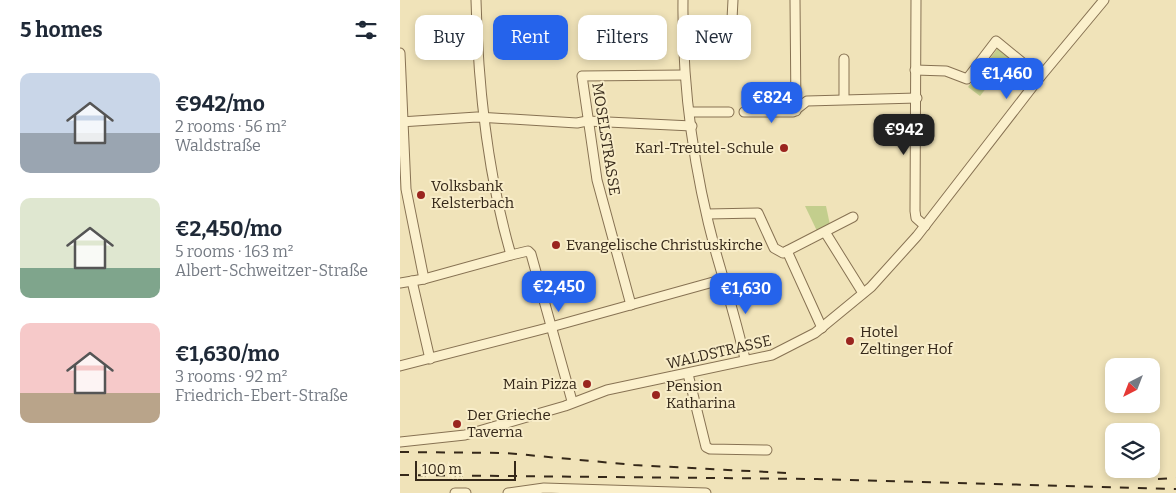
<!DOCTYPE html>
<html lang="en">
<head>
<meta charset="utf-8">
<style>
  :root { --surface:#fff; --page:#f2f2f3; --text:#1f2937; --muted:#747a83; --accent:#2563eb }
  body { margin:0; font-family:Bitter,serif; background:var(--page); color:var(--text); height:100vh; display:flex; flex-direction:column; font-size:19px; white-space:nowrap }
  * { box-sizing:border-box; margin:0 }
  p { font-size:16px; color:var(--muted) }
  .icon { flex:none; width:28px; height:28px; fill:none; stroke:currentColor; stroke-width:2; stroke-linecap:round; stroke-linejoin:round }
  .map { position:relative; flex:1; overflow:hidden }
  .side { display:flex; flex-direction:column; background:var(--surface); width:400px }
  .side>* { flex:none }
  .banner { position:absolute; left:15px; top:15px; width:475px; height:45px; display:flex; gap:10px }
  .needle { width:32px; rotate:222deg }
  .tools { position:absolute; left:705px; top:358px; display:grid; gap:10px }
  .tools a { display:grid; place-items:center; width:55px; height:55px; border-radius:10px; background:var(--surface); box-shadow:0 2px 8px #0003; font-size:25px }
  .scale { position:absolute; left:15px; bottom:12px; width:101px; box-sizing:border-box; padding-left:5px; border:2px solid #352819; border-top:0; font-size:14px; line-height:18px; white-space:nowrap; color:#352819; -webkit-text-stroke:4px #f8edc9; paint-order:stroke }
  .price { position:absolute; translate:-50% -42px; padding:0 11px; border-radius:10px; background:var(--accent); color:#fff; font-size:16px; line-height:32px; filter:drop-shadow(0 1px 2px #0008) }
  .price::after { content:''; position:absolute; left:50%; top:30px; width:15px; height:11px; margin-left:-8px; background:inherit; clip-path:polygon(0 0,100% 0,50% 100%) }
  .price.on { background:#222; color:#fff }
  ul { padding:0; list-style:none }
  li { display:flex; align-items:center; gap:15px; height:125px; padding:0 20px }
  li span { display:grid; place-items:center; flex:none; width:140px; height:100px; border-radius:10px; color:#555 }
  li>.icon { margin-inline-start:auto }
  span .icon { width:60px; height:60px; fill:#fffc; stroke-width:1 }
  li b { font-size:21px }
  h2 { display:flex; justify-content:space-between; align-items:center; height:60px; padding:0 20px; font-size:21px }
  .chip { padding:0 18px; border-radius:10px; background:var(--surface); box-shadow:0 2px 8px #0003; font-size:18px; line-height:45px }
  .chip.on { background:var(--accent); color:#fff }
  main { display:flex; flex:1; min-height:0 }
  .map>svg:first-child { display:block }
  .green { fill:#c3ce8d }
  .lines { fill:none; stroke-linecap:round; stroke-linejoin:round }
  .street-casing { stroke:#877253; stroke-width:11 }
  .street { stroke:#fbf0cc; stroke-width:9 }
  .rail { stroke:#352819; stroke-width:2; stroke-dasharray:9 9; stroke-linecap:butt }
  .poi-dot { fill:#9a251f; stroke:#f8edc9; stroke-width:2 }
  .labels { text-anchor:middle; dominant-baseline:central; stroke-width:4; stroke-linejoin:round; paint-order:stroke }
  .street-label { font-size:15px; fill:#352819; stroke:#f8edc9 }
  .poi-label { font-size:15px; fill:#352819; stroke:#f8edc9; text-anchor:start }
</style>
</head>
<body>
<main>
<section class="side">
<h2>5 homes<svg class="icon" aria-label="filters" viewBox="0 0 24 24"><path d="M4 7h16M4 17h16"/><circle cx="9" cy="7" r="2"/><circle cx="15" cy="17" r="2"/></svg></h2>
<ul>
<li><span style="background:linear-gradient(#c9d6e8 60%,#9aa5b1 0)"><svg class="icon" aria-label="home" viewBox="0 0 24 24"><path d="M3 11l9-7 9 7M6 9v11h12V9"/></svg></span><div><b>€942/mo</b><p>2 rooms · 56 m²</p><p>Waldstraße</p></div></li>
<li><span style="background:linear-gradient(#dfe7d0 70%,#7fa58c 0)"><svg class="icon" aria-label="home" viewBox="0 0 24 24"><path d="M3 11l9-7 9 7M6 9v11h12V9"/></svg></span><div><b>€2,450/mo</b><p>5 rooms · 163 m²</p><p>Albert-Schweitzer-Straße</p></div></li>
<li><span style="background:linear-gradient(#f6c9c9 70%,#b9a48a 0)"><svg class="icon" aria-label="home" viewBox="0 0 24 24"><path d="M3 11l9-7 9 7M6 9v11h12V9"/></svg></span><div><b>€1,630/mo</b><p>3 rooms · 92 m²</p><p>Friedrich-Ebert-Straße</p></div></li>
</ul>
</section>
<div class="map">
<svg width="776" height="493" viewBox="0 0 776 493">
  <rect width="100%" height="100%" fill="#f0e3b9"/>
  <g class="green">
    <path d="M 598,48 L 610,57 L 580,96 L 568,87 Z"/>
    <path d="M 405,206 L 426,206 L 430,225 L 417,231 Z"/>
  </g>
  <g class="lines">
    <defs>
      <g id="street">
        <path d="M 76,0 C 78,87 87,172 111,255 L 128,251 L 131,254 L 172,401"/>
        <path d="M 283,0 C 282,84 294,172 316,253 C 326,288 337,323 345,359"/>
        <path d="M 395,0 L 396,111"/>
        <path d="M 516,0 L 515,211 L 516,218 L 525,226"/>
        <path d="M 332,19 L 333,0"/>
        <path d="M 0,53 L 6,189 L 24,279"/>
        <path d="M 444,59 L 444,99"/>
        <path d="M 515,70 L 546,71 L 567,79 L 596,41 L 640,77"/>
        <path d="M 290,112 L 329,112"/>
        <path d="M 344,112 L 393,112 L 407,101 L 517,98"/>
        <path d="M 0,122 L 77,117 L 177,123 L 187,121 L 292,126"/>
        <path d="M 307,214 L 358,213 L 374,248 L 383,253 L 453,217"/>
        <path d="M 425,232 L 463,293"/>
        <path d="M 387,251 L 422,328"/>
        <path d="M 12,281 L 30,359"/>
        <path d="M 0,283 L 24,279 L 111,255"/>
        <path d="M 231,305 L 197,180 L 182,76 L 284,75"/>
        <path d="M 0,366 L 151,327 L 324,279"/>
        <path d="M 288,374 L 306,447 L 310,449 L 367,450"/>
        <path d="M 0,442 L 65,435 L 165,406 L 207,390 L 372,355 L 415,333 L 471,287 L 517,236 L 640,77 L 704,0"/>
        <path d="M 55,493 L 66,493"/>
        <path d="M 108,493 L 144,488 L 306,493"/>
      </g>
    </defs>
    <use href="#street" class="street-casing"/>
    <use href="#street" class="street"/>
    <g class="rail">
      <path d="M 0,452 L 106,453 L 234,465 L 386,473"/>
      <path d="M 0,475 L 417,479 L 776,489"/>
      <path d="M 758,479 L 776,478"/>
    </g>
  </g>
  <g class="poi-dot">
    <circle cx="384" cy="148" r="5"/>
    <circle cx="21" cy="195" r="5"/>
    <circle cx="156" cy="245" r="5"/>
    <circle cx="450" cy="341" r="5"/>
    <circle cx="187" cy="384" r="5"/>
    <circle cx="256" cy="395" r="5"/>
    <circle cx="57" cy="424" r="5"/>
  </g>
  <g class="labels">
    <g class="street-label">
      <text transform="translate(206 139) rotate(81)">MOSELSTRASSE</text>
      <text transform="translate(319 352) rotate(-13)">WALDSTRASSE</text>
    </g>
    <g class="poi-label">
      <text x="374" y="148" text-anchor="end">Karl-Treutel-Schule</text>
      <text x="31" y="186">Volksbank<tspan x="31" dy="17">Kelsterbach</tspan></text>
      <text x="166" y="245">Evangelische Christuskirche</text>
      <text x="460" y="332">Hotel<tspan x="460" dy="17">Zeltinger Hof</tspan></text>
      <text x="177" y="384" text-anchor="end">Main Pizza</text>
      <text x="266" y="386">Pension<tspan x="266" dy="17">Katharina</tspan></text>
      <text x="67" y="415">Der Grieche<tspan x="67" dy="17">Taverna</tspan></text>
    </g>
  </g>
</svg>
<div class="tools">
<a><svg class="needle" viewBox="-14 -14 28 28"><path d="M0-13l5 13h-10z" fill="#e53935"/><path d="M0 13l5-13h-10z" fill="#747a83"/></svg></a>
<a><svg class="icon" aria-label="layers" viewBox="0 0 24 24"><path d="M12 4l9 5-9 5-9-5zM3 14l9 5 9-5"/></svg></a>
</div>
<div class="scale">100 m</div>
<b class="price" style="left:607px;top:100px">€1,460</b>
<b class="price" style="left:372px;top:124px">€824</b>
<b class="price on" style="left:504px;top:156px">€942</b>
<b class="price" style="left:159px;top:313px">€2,450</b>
<b class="price" style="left:346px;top:315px">€1,630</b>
<div class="banner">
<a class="chip">Buy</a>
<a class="chip on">Rent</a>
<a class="chip">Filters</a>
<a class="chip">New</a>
</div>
</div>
</main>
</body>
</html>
